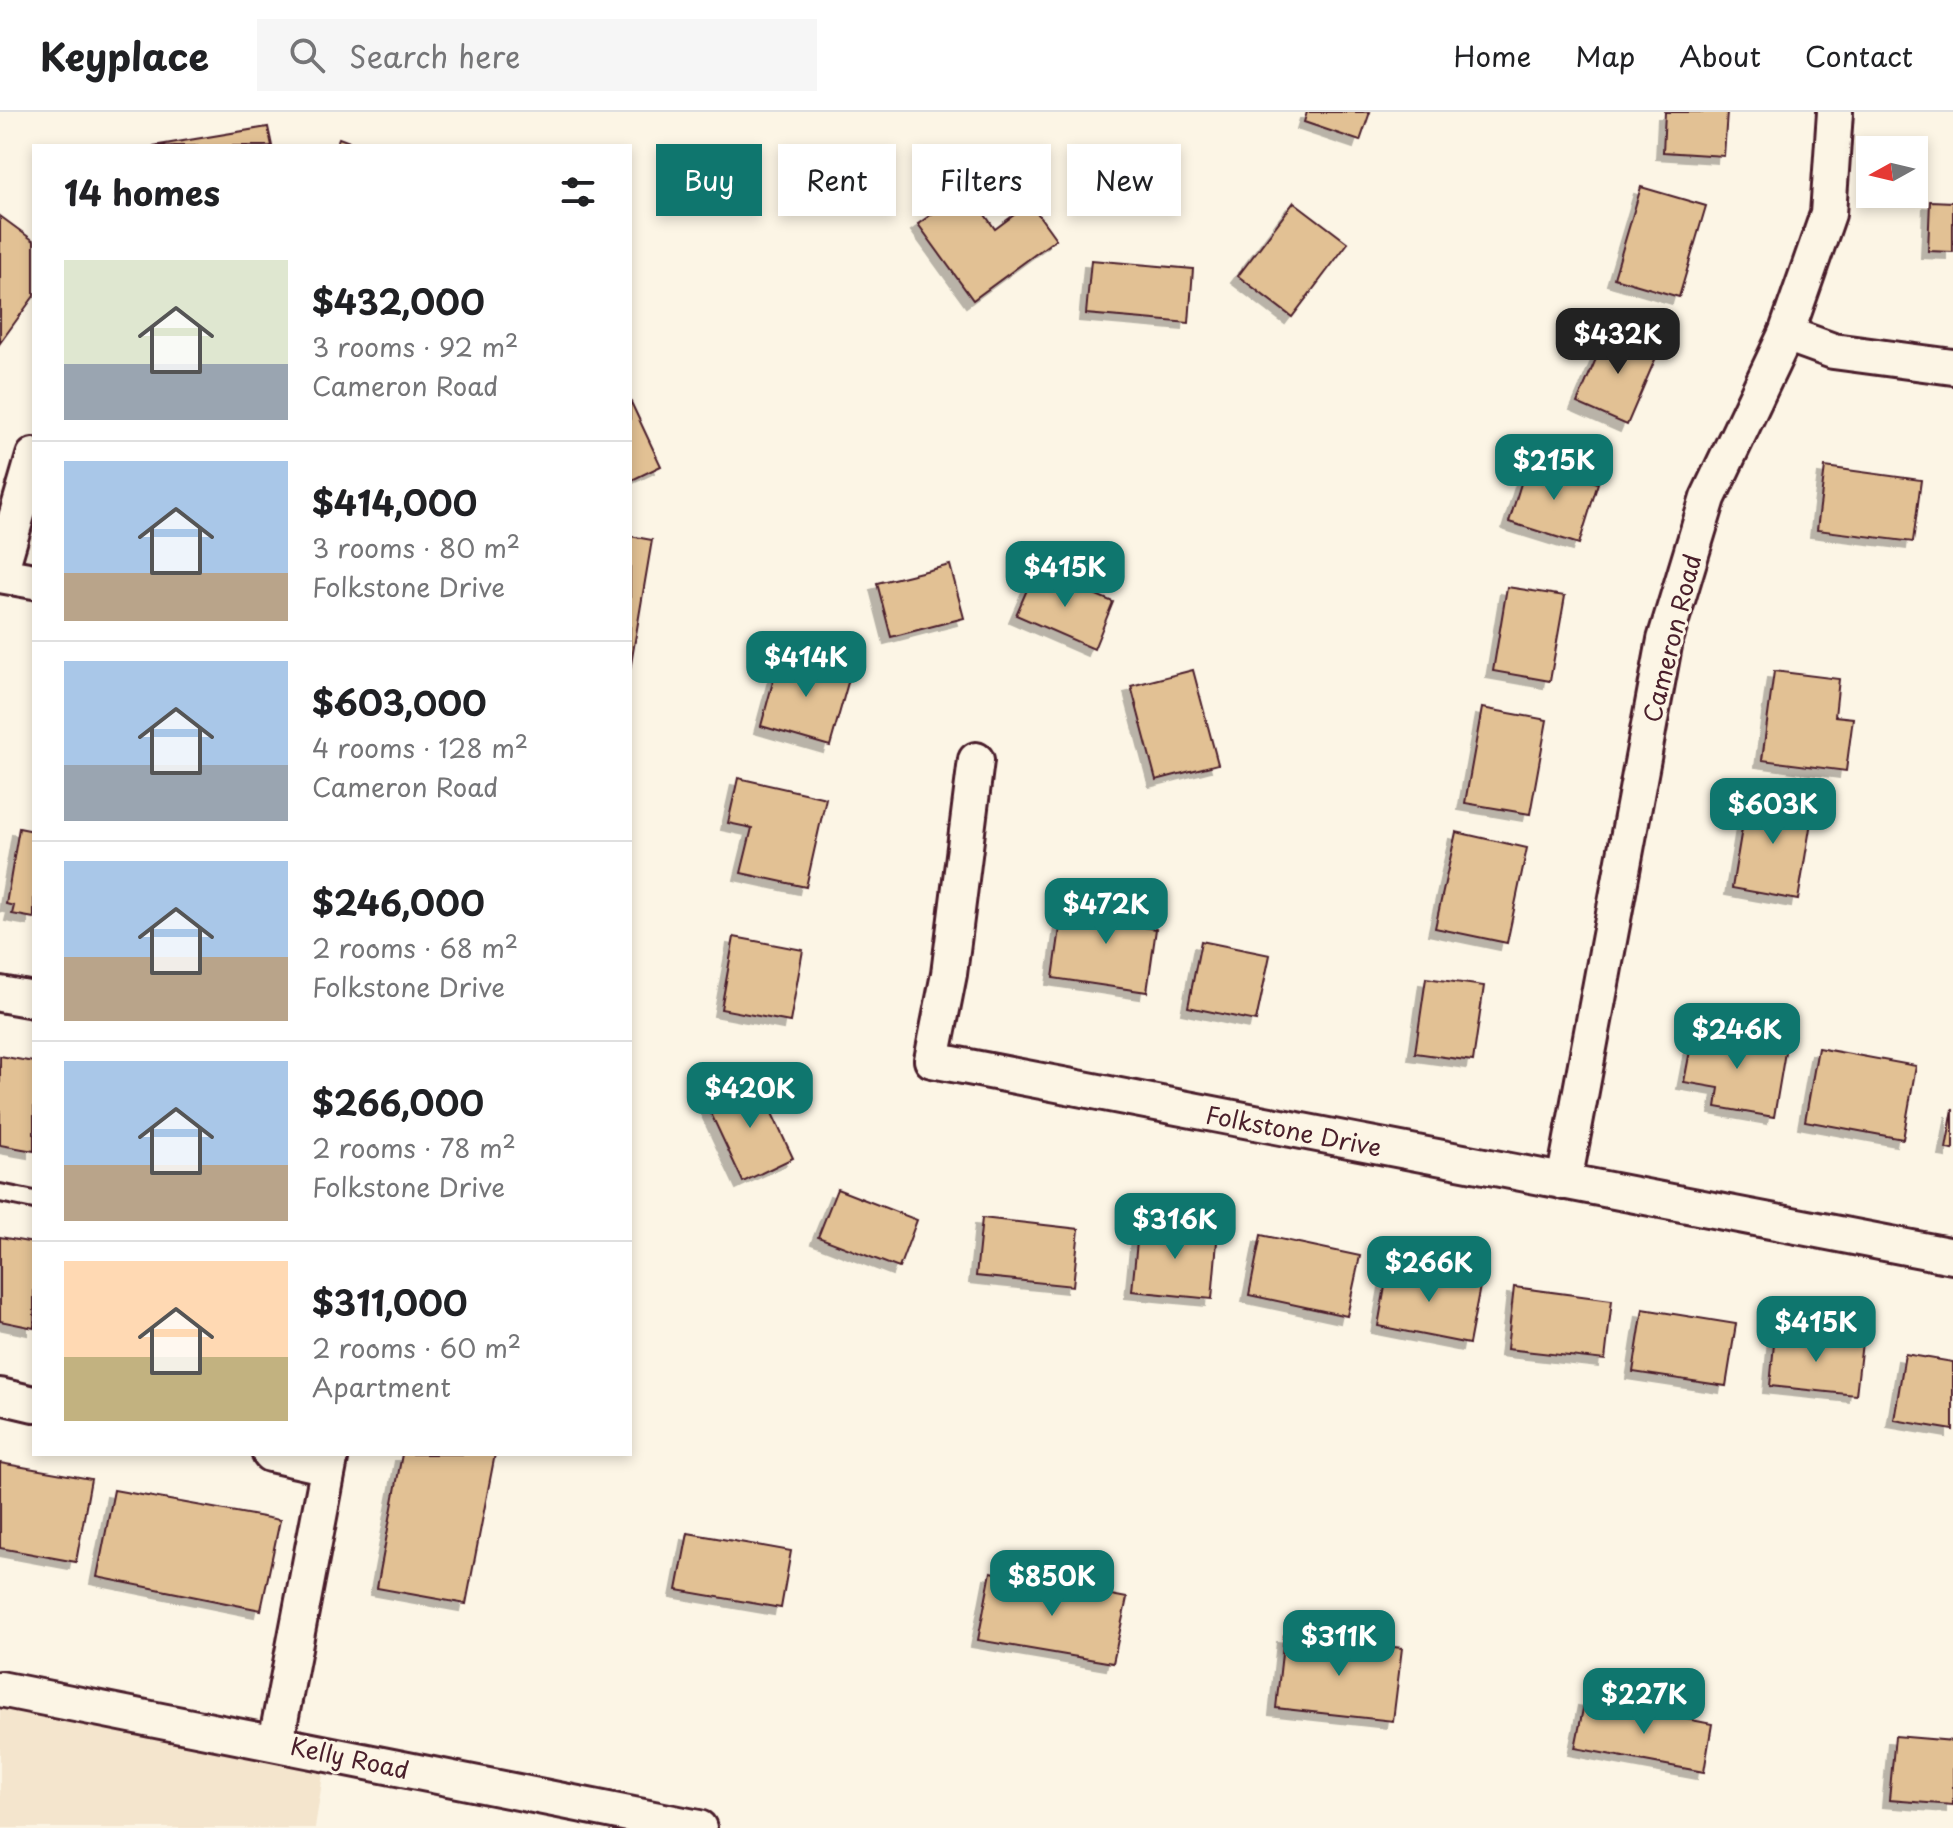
<!DOCTYPE html>
<html lang="en">
<head>
<meta charset="utf-8">
<style>
  :root { --surface:#fff; --page:#f6f6f6; --text:#202124; --muted:#757577; --line:#e0e0e0; --accent:#0f766e }
  body { margin:0; font-family:"Playpen Sans",sans-serif; background:var(--page); color:var(--text); height:100vh; display:flex; flex-direction:column; font-size:30px; white-space:nowrap }
  * { box-sizing:border-box; margin:0 }
  p { font-size:26px; color:var(--muted) }
  .icon { flex:none; width:44px; height:44px; fill:none; stroke:currentColor; stroke-width:2; stroke-linecap:round; stroke-linejoin:round }
  .map { position:relative; flex:1; overflow:hidden }
  .sheet { position:absolute; left:32px; top:32px; width:600px; height:1312px; display:flex; flex-direction:column; background:var(--surface); border-radius:0px; box-shadow:0 4px 12px #0003 }
  .sheet>* { flex:none }
  .guide { position:absolute; left:656px; top:32px; width:760px; height:72px; display:flex; gap:16px }
  .needle { width:52px; rotate:262deg }
  .buttons { position:absolute; left:1856px; top:24px; display:grid; gap:16px }
  .buttons a { display:grid; place-items:center; width:72px; height:72px; border-radius:0px; background:var(--surface); box-shadow:0 4px 12px #0003; font-size:40px }
  .price { position:absolute; translate:-50% -68px; padding:0 18px; border-radius:16px; background:var(--accent); color:#fff; font-size:26px; line-height:52px; filter:drop-shadow(0 2px 4px #0008) }
  .price::after { content:''; position:absolute; left:50%; top:48px; width:24px; height:18px; margin-left:-12px; background:inherit; clip-path:polygon(0 0,100% 0,50% 100%) }
  .price.on { background:#222; color:#fff }
  ul { padding:0; list-style:none }
  li { display:flex; align-items:center; gap:24px; height:200px; padding:0 32px }
  li+li { border-top:2px solid var(--line) }
  li span { display:grid; place-items:center; flex:none; width:224px; height:160px; border-radius:0px; color:#555 }
  li>.icon { margin-inline-start:auto }
  span .icon { width:96px; height:96px; fill:#fffc; stroke-width:1 }
  li b { font-size:34px }
  h2 { display:flex; justify-content:space-between; align-items:center; height:96px; padding:0 32px; font-size:34px }
  .chip { padding:0 28px; border-radius:0px; background:var(--surface); box-shadow:0 4px 12px #0003; font-size:28px; line-height:72px }
  .chip.on { background:var(--accent); color:#fff }
  header { display:flex; align-items:center; gap:48px; box-sizing:border-box; height:112px; padding:0 40px; background:var(--surface); border-bottom:2px solid var(--line) }
  header strong { font-size:38px }
  nav { display:flex; gap:44px; margin-inline-start:auto; font-size:28px }
  .search { width:560px; height:72px; background:var(--page); display:flex; align-items:center; gap:20px; box-sizing:border-box; padding:0 28px; border-radius:0px; color:var(--muted); font-size:30px }
  .map>svg:first-child { display:block }
  .built { fill:#f4e5cd }
  .building { fill:#e2c194; stroke:#4a1f2b; stroke-width:2; filter:url(#shadow) }
  .lines { fill:none; stroke-linecap:round; stroke-linejoin:round }
  .service-casing { stroke:#4a1f2b; stroke-width:22 }
  .minor-casing { stroke:#4a1f2b; stroke-width:40 }
  .service { stroke:#fcf5e5; stroke-width:16 }
  .minor { stroke:#fcf5e5; stroke-width:34 }
  .labels { text-anchor:middle; dominant-baseline:central; stroke-width:6; stroke-linejoin:round; paint-order:stroke }
  .street-label { font-size:24px; fill:#4a1f2b; stroke:#fcf5e5 }
</style>
</head>
<body>
<header>
<strong>Keyplace</strong>
<div class="search"><svg class="icon" aria-label="search" viewBox="0 0 24 24"><circle cx="10" cy="10" r="6"/><path d="M15 15l6 6"/></svg>Search here</div>
<nav><a>Home</a><a>Map</a><a>About</a><a>Contact</a></nav>
</header>
<div class="map">
<svg width="1953" height="1716" viewBox="0 0 1953 1716">
  <defs>
    <filter id="shadow"><feDropShadow dx="-7" dy="7" stdDeviation="0" flood-color="#0004"/></filter>
  </defs>
  <rect width="100%" height="100%" fill="#fcf5e5"/>
  <filter id="ink" filterUnits="userSpaceOnUse"><feTurbulence type="fractalNoise" baseFrequency=".0125" numOctaves="2"/><feDisplacementMap in="SourceGraphic" scale="16" xChannelSelector="R" yChannelSelector="G"/><feConvolveMatrix kernelMatrix="1 2 1 2 8 2 1 2 1" color-interpolation-filters="sRGB"/></filter>
  <g filter="url(#ink)">
    <path class="built" d="M 0,1566 L 328,1630 L 315,1716 L 0,1716 Z"/>
    <g class="building">
      <path d="M 1307,0 L 1370,0 L 1360,29 L 1304,10 Z"/>
      <path d="M 1665,0 L 1727,0 L 1724,44 L 1663,40 Z"/>
      <path d="M 268,15 L 272,34 L 153,34 Z"/>
      <path d="M 339,26 L 360,34 L 336,34 Z"/>
      <path d="M 1641,75 L 1706,94 L 1679,185 L 1614,166 Z"/>
      <path d="M 967,77 L 995,117 L 1030,91 L 1056,127 L 973,188 L 918,112 Z"/>
      <path d="M 1930,89 L 1953,90 L 1953,140 L 1928,139 Z"/>
      <path d="M 1294,90 L 1348,131 L 1292,205 L 1238,164 Z"/>
      <path d="M 0,104 L 34,129 L 34,184 L 0,231 Z"/>
      <path d="M 1091,148 L 1193,157 L 1189,211 L 1086,202 Z"/>
      <path d="M 1610,214 L 1660,236 L 1627,313 L 1577,291 Z"/>
      <path d="M 630,288 L 661,354 L 630,369 Z"/>
      <path d="M 1528,349 L 1598,371 L 1579,432 L 1509,410 Z"/>
      <path d="M 1825,355 L 1921,368 L 1913,430 L 1817,418 Z"/>
      <path d="M 630,424 L 652,428 L 630,558 Z"/>
      <path d="M 950,453 L 964,506 L 891,525 L 877,471 Z"/>
      <path d="M 1036,457 L 1113,490 L 1094,537 L 1016,503 Z"/>
      <path d="M 1507,475 L 1565,484 L 1550,569 L 1493,559 Z"/>
      <path d="M 781,540 L 851,560 L 830,634 L 761,614 Z"/>
      <path d="M 1193,558 L 1218,652 L 1156,668 L 1131,574 Z"/>
      <path d="M 1774,559 L 1839,567 L 1835,604 L 1853,606 L 1846,659 L 1762,648 Z"/>
      <path d="M 1482,596 L 1547,608 L 1530,702 L 1465,691 Z"/>
      <path d="M 738,666 L 826,686 L 806,775 L 741,761 L 752,716 L 728,711 Z"/>
      <path d="M 1748,681 L 1814,692 L 1798,788 L 1732,776 Z"/>
      <path d="M 19,716 L 34,719 L 34,806 L 12,802 L 14,794 L 6,792 Z"/>
      <path d="M 1456,720 L 1527,736 L 1507,831 L 1435,816 Z"/>
      <path d="M 1092,782 L 1142,789 L 1138,814 L 1156,817 L 1147,880 L 1053,866 L 1062,802 L 1089,806 Z"/>
      <path d="M 734,825 L 803,838 L 790,910 L 721,897 Z"/>
      <path d="M 1201,829 L 1270,843 L 1256,909 L 1188,895 Z"/>
      <path d="M 1426,866 L 1484,874 L 1473,949 L 1415,941 Z"/>
      <path d="M 1694,918 L 1786,934 L 1774,1005 L 1716,995 L 1719,976 L 1684,970 Z"/>
      <path d="M 1818,936 L 1916,954 L 1903,1027 L 1805,1009 Z"/>
      <path d="M 0,944 L 34,950 L 34,1039 L 0,1033 Z"/>
      <path d="M 756,967 L 793,1046 L 743,1070 L 706,991 Z"/>
      <path d="M 1953,997 L 1953,1038 L 1946,1037 Z"/>
      <path d="M 837,1077 L 917,1108 L 899,1156 L 818,1125 Z"/>
      <path d="M 982,1106 L 1079,1117 L 1073,1174 L 976,1164 Z"/>
      <path d="M 1139,1110 L 1218,1118 L 1212,1187 L 1132,1179 Z"/>
      <path d="M 1261,1123 L 1360,1144 L 1347,1204 L 1249,1183 Z"/>
      <path d="M 0,1125 L 34,1131 L 34,1216 L 0,1209 Z"/>
      <path d="M 1389,1152 L 1481,1169 L 1469,1232 L 1378,1214 Z"/>
      <path d="M 1514,1175 L 1612,1188 L 1605,1248 L 1507,1237 Z"/>
      <path d="M 1643,1197 L 1736,1212 L 1726,1274 L 1633,1260 Z"/>
      <path d="M 1775,1221 L 1862,1230 L 1856,1283 L 1770,1274 Z"/>
      <path d="M 1905,1242 L 1953,1250 L 1953,1318 L 1894,1308 Z"/>
      <path d="M 402,1342 L 495,1342 L 466,1492 L 377,1476 Z"/>
      <path d="M 0,1351 L 91,1367 L 76,1450 L 0,1436 Z"/>
      <path d="M 114,1378 L 280,1408 L 261,1498 L 97,1465 Z"/>
      <path d="M 688,1421 L 791,1439 L 781,1496 L 677,1478 Z"/>
      <path d="M 991,1460 L 1127,1486 L 1113,1551 L 978,1528 Z"/>
      <path d="M 1284,1523 L 1402,1536 L 1393,1609 L 1276,1596 Z"/>
      <path d="M 1585,1587 L 1712,1612 L 1704,1660 L 1575,1636 Z"/>
      <path d="M 1895,1624 L 1953,1629 L 1953,1693 L 1889,1688 Z"/>
    </g>
    <g class="lines">
      <defs>
        <path id="service" d="M 0,1081 L 34,1088"/>
        <g id="minor">
          <path d="M 1786,222 L 1833,239 L 1953,255"/>
          <path d="M 0,461 L 34,344"/>
          <path d="M 0,463 L 34,469"/>
          <path d="M 976,648 L 949,862 L 932,948 L 1953,1144"/>
          <path d="M 0,882 L 34,888"/>
          <path d="M 1564,1070 L 1665,528 L 1708,386 L 1786,222 L 1828,102 L 1835,0"/>
          <path d="M 0,1284 L 34,1292"/>
          <path d="M 270,1342 L 328,1355"/>
          <path d="M 0,1577 L 699,1716"/>
          <path d="M 276,1630 L 331,1342"/>
        </g>
      </defs>
      <use href="#service" class="service-casing"/>
      <use href="#minor" class="minor-casing"/>
      <use href="#service" class="service"/>
      <use href="#minor" class="minor"/>
    </g>
  </g>
  <g class="labels">
    <g class="street-label">
      <text transform="translate(1671 526) rotate(-76)">Cameron Road</text>
      <text transform="translate(1294 1018) rotate(11)">Folkstone Drive</text>
      <text transform="translate(350 1645) rotate(12)">Kelly Road</text>
    </g>
  </g>
</svg>
<div class="buttons">
<a><svg class="needle" viewBox="-14 -14 28 28"><path d="M0-13l5 13h-10z" fill="#e53935"/><path d="M0 13l5-13h-10z" fill="#757577"/></svg></a>
</div>
<b class="price on" style="left:1618px;top:264px">$432K</b>
<b class="price" style="left:1554px;top:390px">$215K</b>
<b class="price" style="left:1065px;top:497px">$415K</b>
<b class="price" style="left:806px;top:587px">$414K</b>
<b class="price" style="left:1773px;top:734px">$603K</b>
<b class="price" style="left:1106px;top:834px">$472K</b>
<b class="price" style="left:1737px;top:959px">$246K</b>
<b class="price" style="left:750px;top:1018px">$420K</b>
<b class="price" style="left:1175px;top:1149px">$316K</b>
<b class="price" style="left:1429px;top:1192px">$266K</b>
<b class="price" style="left:1816px;top:1252px">$415K</b>
<b class="price" style="left:1052px;top:1506px">$850K</b>
<b class="price" style="left:1339px;top:1566px">$311K</b>
<b class="price" style="left:1644px;top:1624px">$227K</b>
<div class="guide">
<a class="chip on">Buy</a>
<a class="chip">Rent</a>
<a class="chip">Filters</a>
<a class="chip">New</a>
</div>
<section class="sheet">
<h2>14 homes<svg class="icon" aria-label="filters" viewBox="0 0 24 24"><path d="M4 7h16M4 17h16"/><circle cx="9" cy="7" r="2"/><circle cx="15" cy="17" r="2"/></svg></h2>
<ul>
<li><span style="background:linear-gradient(#dfe7d0 65%,#9aa5b1 0)"><svg class="icon" aria-label="home" viewBox="0 0 24 24"><path d="M3 11l9-7 9 7M6 9v11h12V9"/></svg></span><div><b>$432,000</b><p>3 rooms · 92 m²</p><p>Cameron Road</p></div></li>
<li><span style="background:linear-gradient(#a9c7e8 70%,#b9a48a 0)"><svg class="icon" aria-label="home" viewBox="0 0 24 24"><path d="M3 11l9-7 9 7M6 9v11h12V9"/></svg></span><div><b>$414,000</b><p>3 rooms · 80 m²</p><p>Folkstone Drive</p></div></li>
<li><span style="background:linear-gradient(#a9c7e8 65%,#9aa5b1 0)"><svg class="icon" aria-label="home" viewBox="0 0 24 24"><path d="M3 11l9-7 9 7M6 9v11h12V9"/></svg></span><div><b>$603,000</b><p>4 rooms · 128 m²</p><p>Cameron Road</p></div></li>
<li><span style="background:linear-gradient(#a9c7e8 60%,#b9a48a 0)"><svg class="icon" aria-label="home" viewBox="0 0 24 24"><path d="M3 11l9-7 9 7M6 9v11h12V9"/></svg></span><div><b>$246,000</b><p>2 rooms · 68 m²</p><p>Folkstone Drive</p></div></li>
<li><span style="background:linear-gradient(#a9c7e8 65%,#b9a48a 0)"><svg class="icon" aria-label="home" viewBox="0 0 24 24"><path d="M3 11l9-7 9 7M6 9v11h12V9"/></svg></span><div><b>$266,000</b><p>2 rooms · 78 m²</p><p>Folkstone Drive</p></div></li>
<li><span style="background:linear-gradient(#ffd9b3 60%,#c2b280 0)"><svg class="icon" aria-label="home" viewBox="0 0 24 24"><path d="M3 11l9-7 9 7M6 9v11h12V9"/></svg></span><div><b>$311,000</b><p>2 rooms · 60 m²</p><p>Apartment</p></div></li>
</ul>
</section>
</div>
</body>
</html>
